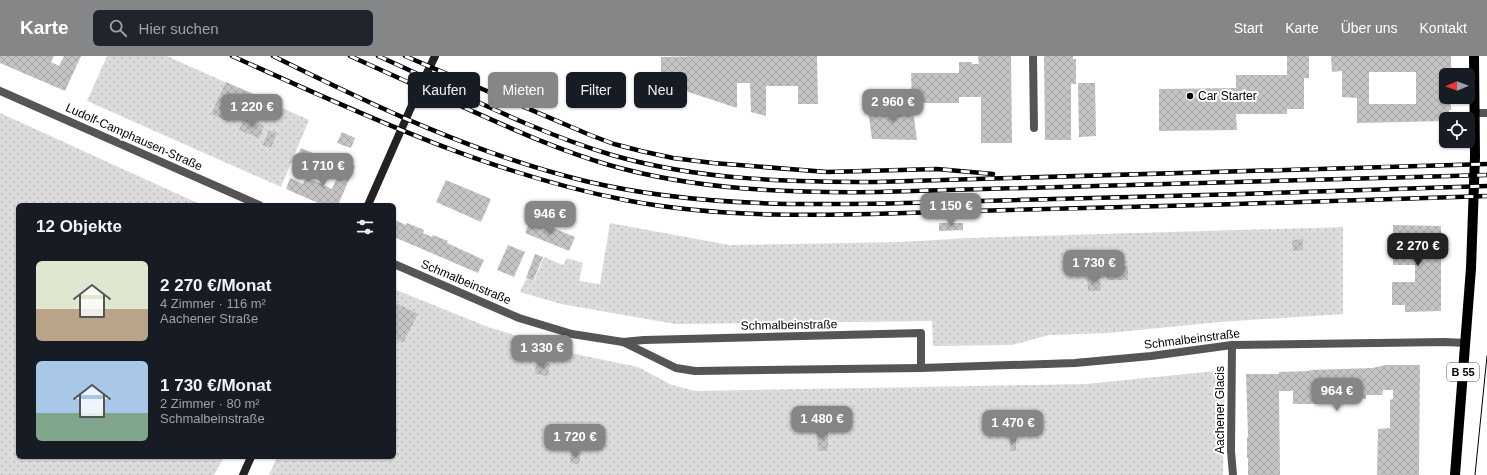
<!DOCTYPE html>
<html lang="de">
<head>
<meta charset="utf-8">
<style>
  :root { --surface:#171b24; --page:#20242c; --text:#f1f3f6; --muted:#9ea1a6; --accent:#858687 }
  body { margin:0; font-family:Helvetica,sans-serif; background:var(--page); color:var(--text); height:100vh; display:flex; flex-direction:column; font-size:15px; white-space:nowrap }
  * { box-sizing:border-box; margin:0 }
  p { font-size:13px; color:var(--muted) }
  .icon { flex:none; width:22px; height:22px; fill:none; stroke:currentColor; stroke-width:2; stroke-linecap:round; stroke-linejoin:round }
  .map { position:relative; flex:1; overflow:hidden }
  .details { position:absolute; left:16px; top:147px; width:380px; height:256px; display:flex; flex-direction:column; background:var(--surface); border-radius:6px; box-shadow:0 1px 3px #0004 }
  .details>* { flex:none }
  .top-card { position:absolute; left:408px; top:16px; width:380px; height:36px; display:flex; gap:8px }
  .needle { width:26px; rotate:269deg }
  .fabs { position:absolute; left:1439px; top:12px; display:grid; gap:8px }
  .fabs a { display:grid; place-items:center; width:36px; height:36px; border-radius:6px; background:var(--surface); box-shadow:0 1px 3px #0004; font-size:20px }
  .price { position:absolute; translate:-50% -34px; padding:0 9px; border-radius:8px; background:var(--accent); color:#fff; font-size:13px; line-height:26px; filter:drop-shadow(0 1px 2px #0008) }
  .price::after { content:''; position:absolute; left:50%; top:24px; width:12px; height:9px; margin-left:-6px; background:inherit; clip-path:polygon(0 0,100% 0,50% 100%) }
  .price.current { background:#222; color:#fff }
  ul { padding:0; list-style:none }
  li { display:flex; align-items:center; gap:12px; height:100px; padding:0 20px }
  li span { display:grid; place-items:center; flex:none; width:112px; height:80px; border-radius:6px; color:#555 }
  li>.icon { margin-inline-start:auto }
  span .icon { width:48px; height:48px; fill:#fffc; stroke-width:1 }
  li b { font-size:17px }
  h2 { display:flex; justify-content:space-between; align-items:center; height:48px; padding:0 20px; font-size:17px }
  .tag { padding:0 14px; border-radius:6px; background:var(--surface); box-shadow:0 1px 3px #0004; font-size:14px; line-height:36px }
  .tag.current { background:var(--accent); color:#fff }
  header { display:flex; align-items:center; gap:24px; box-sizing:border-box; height:56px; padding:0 20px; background:var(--accent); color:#fff }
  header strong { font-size:19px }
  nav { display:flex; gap:22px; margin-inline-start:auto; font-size:14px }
  .search { width:280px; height:36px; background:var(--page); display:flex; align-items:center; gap:10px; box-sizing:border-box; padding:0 14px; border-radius:6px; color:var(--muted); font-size:15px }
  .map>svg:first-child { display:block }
  .park { fill:url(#park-dots) }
  .building { fill:url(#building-cross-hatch); fill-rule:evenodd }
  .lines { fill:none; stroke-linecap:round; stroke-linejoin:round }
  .service { stroke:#555; stroke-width:8 }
  .minor { stroke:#555; stroke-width:8 }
  .tertiary { stroke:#555; stroke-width:8 }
  .secondary { stroke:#222; stroke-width:8 }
  .primary { stroke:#000; stroke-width:10 }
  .tram { stroke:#000; stroke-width:1 }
  .rail-casing { stroke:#000; stroke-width:4.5 }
  .rail { stroke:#fff; stroke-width:3; stroke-dasharray:9; stroke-linecap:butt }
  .poi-dot { fill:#000; stroke:#fff; stroke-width:1.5 }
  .labels { text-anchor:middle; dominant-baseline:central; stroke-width:4; stroke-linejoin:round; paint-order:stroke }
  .shield { fill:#fff; stroke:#4c4c4c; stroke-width:1 }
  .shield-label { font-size:11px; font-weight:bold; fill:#000 }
  .poi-label { font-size:12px; fill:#000; stroke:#fff; text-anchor:start }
  .street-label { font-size:12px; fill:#000; stroke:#fff }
</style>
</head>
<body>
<header>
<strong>Karte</strong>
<div class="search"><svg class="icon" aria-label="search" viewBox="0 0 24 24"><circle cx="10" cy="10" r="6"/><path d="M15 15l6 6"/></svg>Hier suchen</div>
<nav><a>Start</a><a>Karte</a><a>Über uns</a><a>Kontakt</a></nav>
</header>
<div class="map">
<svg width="1487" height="419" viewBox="0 0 1487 419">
  <defs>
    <pattern id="park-dots" width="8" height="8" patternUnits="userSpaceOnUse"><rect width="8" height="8" fill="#dcdcdc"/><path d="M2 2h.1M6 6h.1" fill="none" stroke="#bbb" stroke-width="1.8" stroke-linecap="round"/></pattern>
    <pattern id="building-cross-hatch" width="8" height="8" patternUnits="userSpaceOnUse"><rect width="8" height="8" fill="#c4c4c4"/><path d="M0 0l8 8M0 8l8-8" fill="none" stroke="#a7a7a7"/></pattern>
  </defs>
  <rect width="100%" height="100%" fill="#fff"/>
  <g class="park">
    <path d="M 107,0 L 167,0 L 309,64 L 281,131 L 87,45 Z"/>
    <path d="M 0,57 L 202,149 L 18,149 L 18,401 L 224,401 L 214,419 L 0,419 Z"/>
    <path d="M 610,167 L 729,189 L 902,186 L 968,182 L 1343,171 L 1343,258 L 1220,266 L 1108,277 L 1049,279 L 1012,289 L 933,290 L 932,265 L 675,268 L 561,248 L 520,236 L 526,223 L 534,225 L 544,201 L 563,209 L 567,202 L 583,207 L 579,225 L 600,228 Z"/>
    <path d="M 394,233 L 488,271 L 575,298 L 638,311 L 672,329 L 696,335 L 1085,328 L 1225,314 L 1223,419 L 269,419 L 277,401 L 394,401 Z"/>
  </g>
  <g class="building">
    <path d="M 0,0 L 54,0 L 51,6 L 59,10 L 64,0 L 81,0 L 65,35 L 0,7 Z"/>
    <path d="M 702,0 L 817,0 L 818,48 L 798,48 L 798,30 L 766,30 L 766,60 L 751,56 L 750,27 L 737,27 L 737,52 L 661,27 L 661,1 Z"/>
    <path d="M 978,0 L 1011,0 L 1012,87 L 981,87 L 981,41 L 959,41 L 959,47 L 912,47 L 911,17 L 959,17 L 959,6 L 972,6 L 972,8 L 979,8 Z"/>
    <path d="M 1044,0 L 1073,0 L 1073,3 L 1076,3 L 1076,28 L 1071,28 L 1071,84 L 1045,84 Z"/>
    <path d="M 1287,0 L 1309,0 L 1309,22 L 1304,22 L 1304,53 L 1287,53 L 1287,58 L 1236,58 L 1237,74 L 1159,75 L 1159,33 L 1236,32 L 1236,19 L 1287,19 Z"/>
    <path d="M 1331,0 L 1451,0 L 1451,19 L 1446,19 L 1446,41 L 1451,41 L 1451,54 L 1449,54 L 1449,63 L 1446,63 L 1446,65 L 1357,67 L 1357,42 L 1342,41 L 1342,15 L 1332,16 ZM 1369,16 L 1416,16 L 1416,48 L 1369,48 Z"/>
    <path d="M 226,26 L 276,48 L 273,56 L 249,45 L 242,60 L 233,56 L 229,66 L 211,58 Z"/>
    <path d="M 1078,27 L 1095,27 L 1096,80 L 1079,81 Z"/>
    <path d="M 912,47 L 917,84 L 872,83 L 868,54 Z"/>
    <path d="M 244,62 L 264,70 L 259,82 L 239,74 Z"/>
    <path d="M 269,74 L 277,77 L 271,92 L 263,89 Z"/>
    <path d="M 342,76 L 355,82 L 351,92 L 337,87 Z"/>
    <path d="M 301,92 L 313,97 L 305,118 L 292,113 Z"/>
    <path d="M 344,105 L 355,110 L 338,149 L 318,147 L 286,133 L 290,122 L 303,128 L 306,121 L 332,133 Z"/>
    <path d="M 446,124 L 491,143 L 481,166 L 436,146 Z"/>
    <path d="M 531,163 L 575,181 L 569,195 L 525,177 Z"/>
    <path d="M 395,164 L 406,169 L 407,167 L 424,174 L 423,177 L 432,181 L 433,179 L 448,185 L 447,187 L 484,204 L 478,217 L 394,181 Z"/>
    <path d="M 939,167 L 963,167 L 963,174 L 939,175 Z"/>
    <path d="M 1393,169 L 1441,170 L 1441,255 L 1405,256 L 1405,249 L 1392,249 L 1392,226 L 1415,226 L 1415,209 L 1393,209 Z"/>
    <path d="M 1303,183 L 1303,194 L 1293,195 L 1292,184 Z"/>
    <path d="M 508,189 L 525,196 L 514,221 L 497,214 Z"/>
    <path d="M 535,198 L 543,201 L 533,225 L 526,222 Z"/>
    <rect x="1107" y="210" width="21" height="14"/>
    <path d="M 1100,220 L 1101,235 L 1088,235 L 1087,221 Z"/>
    <path d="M 394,246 L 418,258 L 403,287 L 394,282 Z"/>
    <path d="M 536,306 L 550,308 L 548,320 L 535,318 Z"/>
    <path d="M 1385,309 L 1420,309 L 1419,419 L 1377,419 L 1378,373 L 1390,372 L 1390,344 L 1393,343 L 1393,334 L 1383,334 L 1382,339 L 1366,339 L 1366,343 L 1353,343 L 1350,346 L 1344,348 L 1293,348 L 1293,335 L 1279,335 L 1280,419 L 1248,419 L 1248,402 L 1247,402 L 1247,382 L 1248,381 L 1246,318 L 1279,318 L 1279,316 L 1310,315 L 1310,314 L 1373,312 Z"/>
    <path d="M 394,371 L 398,373 L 394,384 Z"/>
    <path d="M 816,374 L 828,374 L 828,395 L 818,395 Z"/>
    <path d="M 1016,381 L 1016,395 L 1010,395 L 1010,382 Z"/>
    <path d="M 572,395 L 581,397 L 579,408 L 570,407 Z"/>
  </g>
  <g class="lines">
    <path class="service" d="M 1474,57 L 1487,57"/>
    <g class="minor">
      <path d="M 1033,0 L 1034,72"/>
      <path d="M 394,208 L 519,262 L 572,278 L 623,286 L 644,284 L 921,277 L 921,312"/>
      <path d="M 623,286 L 676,312 L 695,315 L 921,312 L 1075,307 L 1151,300 L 1232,289 L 1445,286 L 1466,287"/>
      <path d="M 1232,289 L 1231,395 L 1233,419"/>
    </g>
    <path class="tertiary" d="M 0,35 L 259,149"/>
    <g class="secondary">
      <path d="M 368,149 L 416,40 L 435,0"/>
      <path d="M 243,419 L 251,401"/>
    </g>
    <path class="primary" d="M 1455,419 L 1471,212 L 1475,100 L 1474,0"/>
    <path class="tram" d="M 1475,419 L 1487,300"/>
    <defs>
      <g id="rail">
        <path d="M 232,0 C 359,57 487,117 625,144 C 738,166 857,158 972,155 C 1144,151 1315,146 1487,140"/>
        <path d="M 273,0 C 374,50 475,98 585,125 C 715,156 850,148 982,145 C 1150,141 1319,136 1487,130"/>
        <path d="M 350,0 C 388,17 425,34 463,51 C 510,72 558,94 609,109 C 696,134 787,137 878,136 L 1487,119"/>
        <path d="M 378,0 C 455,34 531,75 612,99 C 698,124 787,126 876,126 L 1487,108"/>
        <path d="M 405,0 L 590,79 L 614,88 L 641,95 L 673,102 L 713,107 L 827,116 L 937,113 L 993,118"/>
      </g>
    </defs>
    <use href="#rail" class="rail-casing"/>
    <use href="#rail" class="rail"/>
  </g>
  <circle class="poi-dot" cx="1190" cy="40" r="4"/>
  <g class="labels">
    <rect class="shield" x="1447" y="307" width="32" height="18" rx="3"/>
    <g class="shield-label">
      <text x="1463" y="316">B 55</text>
    </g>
    <g class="poi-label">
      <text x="1198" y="40">Car Starter</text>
    </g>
    <g class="street-label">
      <text transform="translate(134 81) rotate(24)">Ludolf-Camphausen-Straße</text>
      <text transform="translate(466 226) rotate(23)">Schmalbeinstraße</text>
      <text transform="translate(789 269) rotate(-1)">Schmalbeinstraße</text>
      <text transform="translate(1192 283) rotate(-7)">Schmalbeinstraße</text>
      <text transform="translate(1220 354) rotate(-90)">Aachener Glacis</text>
    </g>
  </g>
</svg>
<div class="fabs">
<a><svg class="needle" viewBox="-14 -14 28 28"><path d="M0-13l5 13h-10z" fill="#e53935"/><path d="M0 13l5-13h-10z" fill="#9ea1a6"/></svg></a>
<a><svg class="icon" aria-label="locate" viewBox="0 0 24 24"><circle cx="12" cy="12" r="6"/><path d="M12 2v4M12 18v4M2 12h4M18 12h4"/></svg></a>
</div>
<b class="price" style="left:893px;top:67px">2 960 €</b>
<b class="price" style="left:252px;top:72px">1 220 €</b>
<b class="price" style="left:323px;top:131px">1 710 €</b>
<b class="price" style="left:951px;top:171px">1 150 €</b>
<b class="price" style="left:550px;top:179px">946 €</b>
<b class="price current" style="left:1418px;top:211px">2 270 €</b>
<b class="price" style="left:1094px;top:228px">1 730 €</b>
<b class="price" style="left:542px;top:313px">1 330 €</b>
<b class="price" style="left:1337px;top:356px">964 €</b>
<b class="price" style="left:822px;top:384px">1 480 €</b>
<b class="price" style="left:1013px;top:388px">1 470 €</b>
<b class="price" style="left:575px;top:402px">1 720 €</b>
<div class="top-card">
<a class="tag">Kaufen</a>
<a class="tag current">Mieten</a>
<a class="tag">Filter</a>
<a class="tag">Neu</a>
</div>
<section class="details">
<h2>12 Objekte<svg class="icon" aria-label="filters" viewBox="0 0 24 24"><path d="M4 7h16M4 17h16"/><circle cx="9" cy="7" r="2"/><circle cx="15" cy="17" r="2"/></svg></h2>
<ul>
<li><span style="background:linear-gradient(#dfe7d0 60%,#b9a48a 0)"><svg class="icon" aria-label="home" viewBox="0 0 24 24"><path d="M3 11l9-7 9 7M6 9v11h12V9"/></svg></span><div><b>2 270 €/Monat</b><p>4 Zimmer · 116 m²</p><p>Aachener Straße</p></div></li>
<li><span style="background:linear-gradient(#a9c7e8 65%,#7fa58c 0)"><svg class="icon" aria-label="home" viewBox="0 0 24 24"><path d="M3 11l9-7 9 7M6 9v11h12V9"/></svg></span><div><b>1 730 €/Monat</b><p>2 Zimmer · 80 m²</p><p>Schmalbeinstraße</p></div></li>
</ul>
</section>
</div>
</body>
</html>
